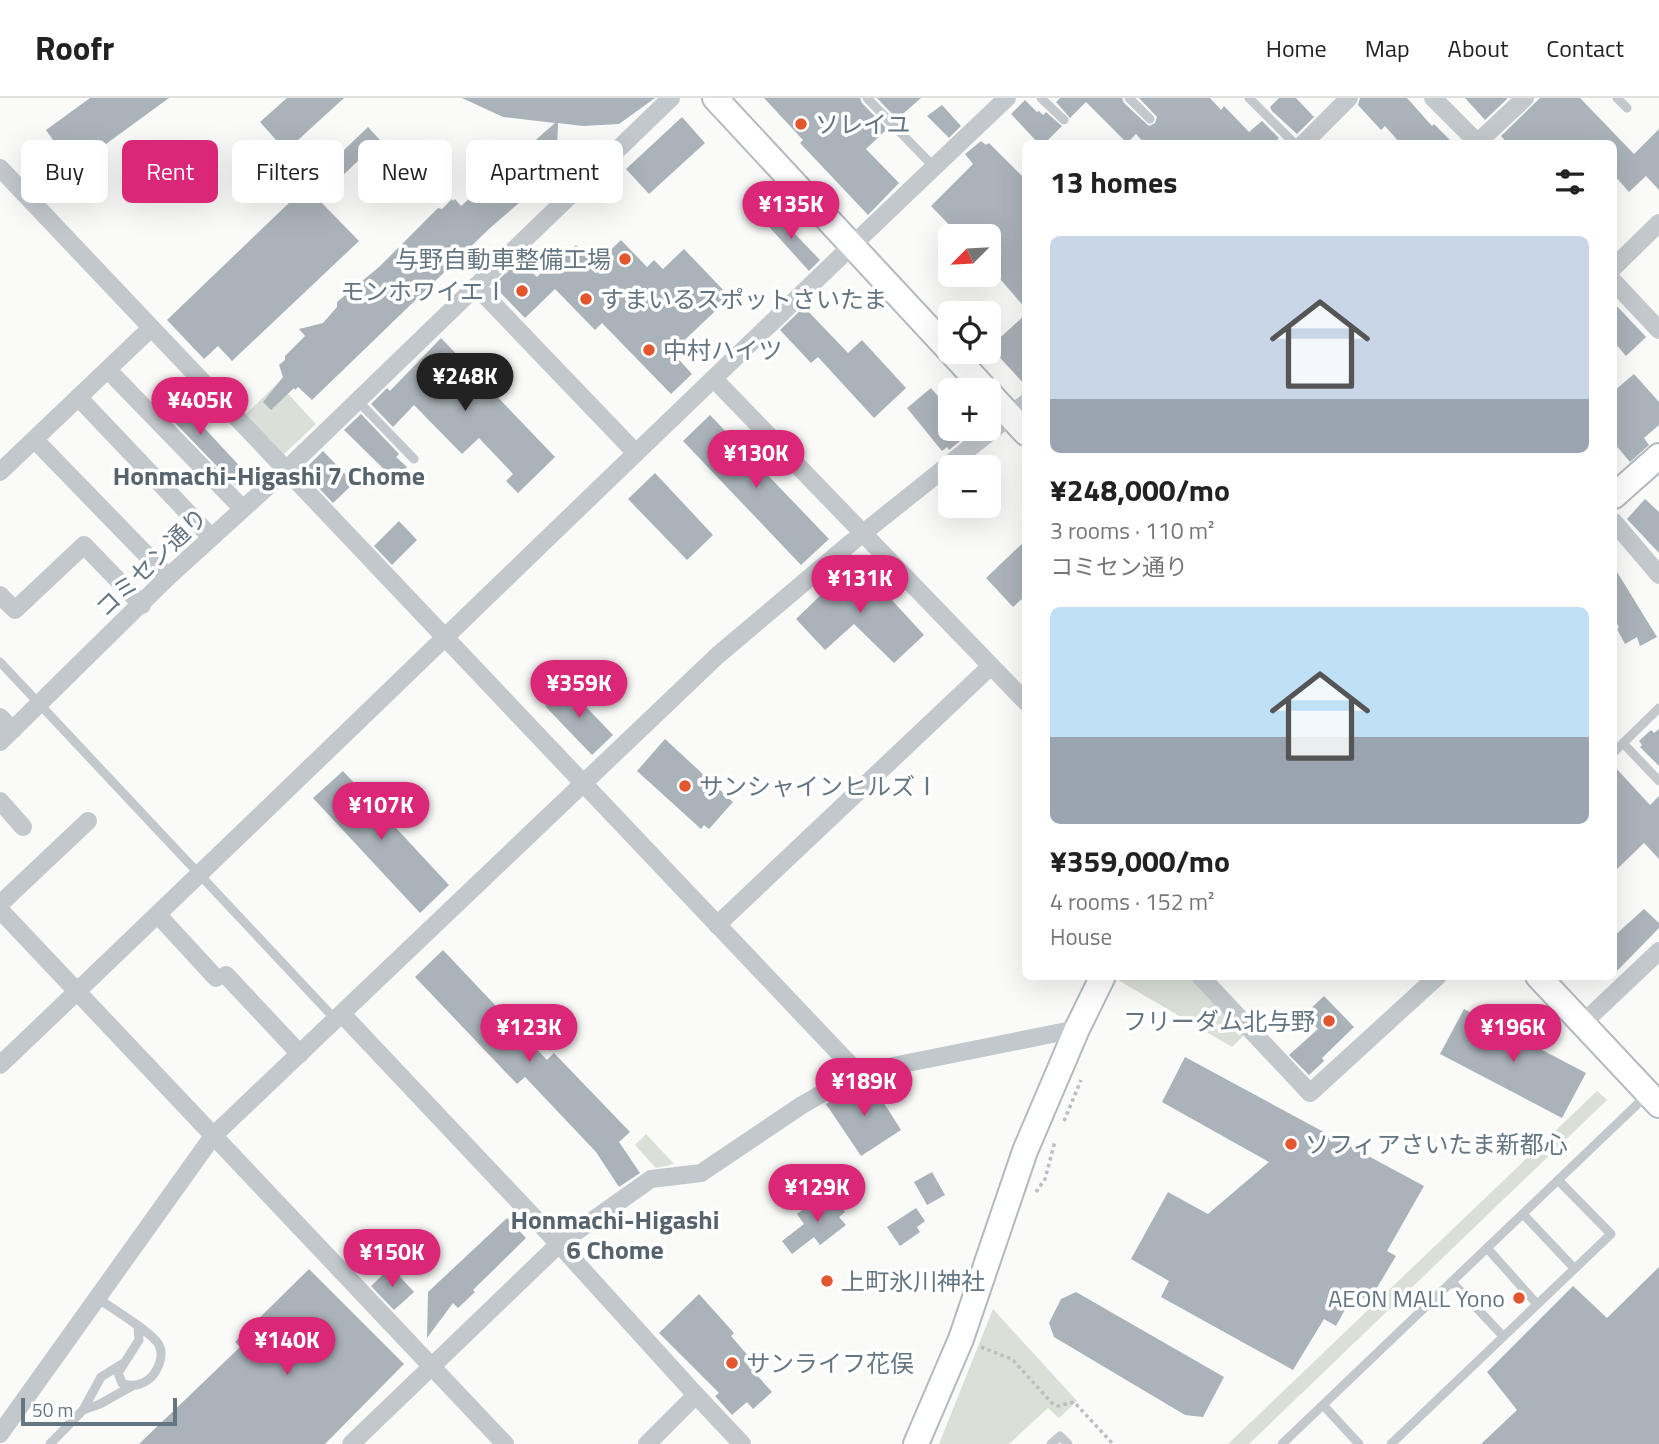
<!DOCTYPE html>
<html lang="en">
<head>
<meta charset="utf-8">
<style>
  :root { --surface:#fff; --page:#f2f2f2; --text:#222; --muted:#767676; --line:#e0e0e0; --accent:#db2777 }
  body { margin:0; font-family:"Titillium Web","Noto Sans JP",sans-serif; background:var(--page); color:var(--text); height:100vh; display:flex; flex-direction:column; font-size:26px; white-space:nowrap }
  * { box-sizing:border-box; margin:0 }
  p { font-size:23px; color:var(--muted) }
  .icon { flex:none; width:38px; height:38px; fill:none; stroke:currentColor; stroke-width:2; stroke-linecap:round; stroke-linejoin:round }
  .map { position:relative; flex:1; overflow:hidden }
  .panel { position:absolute; left:1022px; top:42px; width:595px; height:840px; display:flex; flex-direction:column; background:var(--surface); border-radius:10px; box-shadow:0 7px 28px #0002 }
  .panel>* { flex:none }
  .banner { position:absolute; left:21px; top:42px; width:665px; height:63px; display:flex; gap:14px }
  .needle { width:46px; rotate:246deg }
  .buttons { position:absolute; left:938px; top:126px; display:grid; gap:14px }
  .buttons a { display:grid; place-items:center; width:63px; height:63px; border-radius:10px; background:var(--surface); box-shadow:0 7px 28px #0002; font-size:35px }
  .scale { position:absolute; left:21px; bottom:18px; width:156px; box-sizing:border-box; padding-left:7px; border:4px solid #657683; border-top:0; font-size:19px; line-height:24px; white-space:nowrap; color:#657683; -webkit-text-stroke:5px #fff; paint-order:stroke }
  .price { position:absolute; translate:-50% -60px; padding:0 16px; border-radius:24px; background:var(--accent); color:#fff; font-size:23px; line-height:46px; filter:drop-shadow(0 2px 4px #0008) }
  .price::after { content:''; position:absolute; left:50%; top:42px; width:21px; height:16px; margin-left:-10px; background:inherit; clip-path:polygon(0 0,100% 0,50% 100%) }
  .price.on { background:#222; color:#fff }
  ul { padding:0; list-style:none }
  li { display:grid; align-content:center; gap:14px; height:371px; padding:0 28px }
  li span { display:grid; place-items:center; height:217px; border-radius:10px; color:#555 }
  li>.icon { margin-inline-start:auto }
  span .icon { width:126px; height:126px; fill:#fffc; stroke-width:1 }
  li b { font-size:30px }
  h2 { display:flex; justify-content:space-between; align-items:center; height:84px; padding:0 28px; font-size:30px }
  .pill { padding:0 24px; border-radius:10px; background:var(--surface); box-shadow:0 7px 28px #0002; font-size:24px; line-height:63px }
  .pill.on { background:var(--accent); color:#fff }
  header { display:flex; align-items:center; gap:42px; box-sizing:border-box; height:98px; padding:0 35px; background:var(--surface); border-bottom:2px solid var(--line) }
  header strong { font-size:33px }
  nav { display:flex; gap:38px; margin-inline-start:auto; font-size:24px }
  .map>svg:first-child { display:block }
  .green { fill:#dadfd7 }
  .building { fill:#aab3b9 }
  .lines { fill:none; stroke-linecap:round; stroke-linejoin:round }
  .secondary-casing { stroke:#b3babf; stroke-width:28 }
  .path { stroke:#bbbfc2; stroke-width:3.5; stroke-dasharray:3.5 3.5; stroke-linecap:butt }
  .lane { stroke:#c3c8cc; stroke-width:9 }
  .street { stroke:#c3c8cc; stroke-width:18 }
  .secondary { stroke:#fff; stroke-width:24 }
  .poi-dot { fill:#e4572e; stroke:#fff; stroke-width:2.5 }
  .labels { text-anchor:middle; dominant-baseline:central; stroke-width:7; stroke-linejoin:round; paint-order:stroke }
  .poi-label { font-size:24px; fill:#657683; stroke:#fff; text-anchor:start }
  .street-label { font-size:24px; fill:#657683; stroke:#fff }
  .neighbourhood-label { font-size:26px; font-weight:bold; fill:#57646e; stroke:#fff }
</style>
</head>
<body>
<header>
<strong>Roofr</strong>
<nav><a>Home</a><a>Map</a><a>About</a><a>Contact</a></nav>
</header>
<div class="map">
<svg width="1659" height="1346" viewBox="0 0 1659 1346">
  <rect width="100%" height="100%" fill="#fafaf8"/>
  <g class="green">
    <path d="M 278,285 L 316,326 L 283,357 L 245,317 Z"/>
    <path d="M 1170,878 L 1172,880 L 1194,879 L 1247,934 L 1232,949 L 1113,879 Z"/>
    <path d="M 1597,993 L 1607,1002 L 1249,1346 L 1228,1346 Z"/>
    <path d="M 646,1036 L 674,1066 L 656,1070 L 635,1047 Z"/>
    <path d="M 993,1211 L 1077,1303 L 1059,1320 L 1048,1310 L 1009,1346 L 939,1346 Z"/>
  </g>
  <g class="building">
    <path d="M 90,0 L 169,0 L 73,70 L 46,32 Z"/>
    <path d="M 287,0 L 344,0 L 286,53 L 260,24 Z"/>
    <path d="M 462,0 L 655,0 L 619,26 L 583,28 L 558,25 L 557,51 L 570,66 L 533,101 L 529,96 L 489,131 L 312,302 L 298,289 L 295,292 L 294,290 L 271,312 L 263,304 L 283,279 L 279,267 L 285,262 L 285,258 L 305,238 L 299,231 L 323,225 L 337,209 L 337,204 L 379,169 L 438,110 L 442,111 L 452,101 L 453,103 L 455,101 L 461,108 L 555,25 L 503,19 Z"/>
    <path d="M 764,0 L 860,0 L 862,5 L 887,31 L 866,51 L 899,85 L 868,117 L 800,45 L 803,42 Z"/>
    <path d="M 877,0 L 921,0 L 897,21 Z"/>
    <path d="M 1060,0 L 1122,0 L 1124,5 L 1149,28 L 1155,25 L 1157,19 L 1139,0 L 1210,0 L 1221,12 L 1224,8 L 1249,34 L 1262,23 L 1279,40 L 1273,46 L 1145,46 L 1136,36 L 1127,45 L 1086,4 L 1070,20 L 1056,4 Z"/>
    <path d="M 1279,0 L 1296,0 L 1314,19 L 1297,36 L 1272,13 L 1270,9 Z"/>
    <path d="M 1360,0 L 1407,0 L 1432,28 L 1434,26 L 1454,46 L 1401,46 L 1385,28 L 1381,32 L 1358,7 Z"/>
    <path d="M 1465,0 L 1507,0 L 1507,1 L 1485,22 Z"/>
    <path d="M 1540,0 L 1580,0 L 1634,56 L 1659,31 L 1659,92 L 1646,78 L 1629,94 L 1614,77 L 1614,46 L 1508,46 L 1501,38 Z"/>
    <path d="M 1025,2 L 1037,14 L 1039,13 L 1043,17 L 1046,14 L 1062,28 L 1044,46 L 1039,46 L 1011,16 Z"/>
    <path d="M 942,7 L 961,28 L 949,40 L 927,18 Z"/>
    <path d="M 682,19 L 705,45 L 649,96 L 626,71 Z"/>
    <path d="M 368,29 L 380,42 L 318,101 L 359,143 L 232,263 L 218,248 L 204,261 L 167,222 Z"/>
    <path d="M 981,43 L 986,47 L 989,45 L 1026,82 L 1026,211 L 989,168 L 989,138 L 960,138 L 931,108 L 973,66 L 965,56 Z"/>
    <path d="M 757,93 L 770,108 L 756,121 L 743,106 Z"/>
    <path d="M 772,112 L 820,162 L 809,173 L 762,121 Z"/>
    <path d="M 621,142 L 647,169 L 654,162 L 663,171 L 684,151 L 730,199 L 672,254 L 692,276 L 671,296 L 602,225 L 595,232 L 555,191 L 525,220 L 493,187 L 513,168 L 517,173 L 524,166 L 537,179 L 558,158 L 561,161 L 576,147 L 595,167 Z"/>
    <path d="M 1614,205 L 1646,239 L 1626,258 L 1614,244 Z"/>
    <path d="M 804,209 L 848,255 L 862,242 L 906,290 L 874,320 L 818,259 L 811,265 L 780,232 Z"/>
    <path d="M 1026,216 L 1026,288 L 990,249 Z"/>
    <path d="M 441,240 L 555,359 L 518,395 L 506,383 L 513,376 L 479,340 L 462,356 L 414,307 L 393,329 L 371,306 L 387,290 L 390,293 Z"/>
    <path d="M 1634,276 L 1659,304 L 1659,327 L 1644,340 L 1649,347 L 1630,364 L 1614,345 L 1614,293 Z"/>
    <path d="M 167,290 L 248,377 L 236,388 L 154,303 Z"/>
    <path d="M 931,290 L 950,312 L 950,331 L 969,331 L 963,336 L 965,339 L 949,352 L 947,349 L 942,353 L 907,310 Z"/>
    <path d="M 361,316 L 399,356 L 396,359 L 407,369 L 395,382 L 344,332 Z"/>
    <path d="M 710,317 L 829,441 L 801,467 L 683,343 Z"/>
    <path d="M 323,353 L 354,385 L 333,405 L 303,373 Z"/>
    <path d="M 655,375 L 713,437 L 687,462 L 628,401 Z"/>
    <path d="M 1645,401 L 1659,414 L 1659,455 L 1627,421 Z"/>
    <path d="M 399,423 L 417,442 L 392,467 L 374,448 Z"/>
    <path d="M 1026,442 L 1026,497 L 1013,509 L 986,480 Z"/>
    <path d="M 856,463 L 924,537 L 894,565 L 854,526 L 825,552 L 796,521 Z"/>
    <path d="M 1614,469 L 1657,539 L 1640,548 L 1637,539 L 1625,546 L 1617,531 L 1619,530 L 1614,519 Z"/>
    <path d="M 566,588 L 613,637 L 592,657 L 545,608 Z"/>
    <path d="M 1659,631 L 1659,668 L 1640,649 L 1642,647 L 1639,643 L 1651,632 L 1654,635 Z"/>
    <path d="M 665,641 L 733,704 L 709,731 L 704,727 L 701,731 L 637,673 Z"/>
    <path d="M 1614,668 L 1650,707 L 1659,698 L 1659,761 L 1644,745 L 1614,774 Z"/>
    <path d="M 343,673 L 449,787 L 420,815 L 313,700 Z"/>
    <path d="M 1644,811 L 1659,825 L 1659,830 L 1614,876 L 1614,838 Z"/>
    <path d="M 443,852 L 547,962 L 554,955 L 630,1034 L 619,1044 L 640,1075 L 619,1089 L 596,1054 L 525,979 L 517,986 L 415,879 Z"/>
    <path d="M 1324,898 L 1354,929 L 1322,960 L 1324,963 L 1309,977 L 1289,957 L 1318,931 L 1304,917 Z"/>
    <path d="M 1464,911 L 1586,975 L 1562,1020 L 1440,956 Z"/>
    <path d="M 1185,959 L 1424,1088 L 1387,1153 L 1396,1158 L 1369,1203 L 1354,1195 L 1336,1228 L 1324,1221 L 1293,1272 L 1161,1199 L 1169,1183 L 1131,1161 L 1168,1094 L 1208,1116 L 1269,1064 L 1162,1004 Z"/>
    <path d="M 867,985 L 869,988 L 872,986 L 901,1032 L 861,1058 L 826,1006 Z"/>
    <path d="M 932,1074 L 945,1097 L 927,1107 L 914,1084 Z"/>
    <path d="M 822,1097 L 829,1105 L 835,1101 L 845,1114 L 839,1119 L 846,1127 L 820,1147 L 814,1139 L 792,1156 L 782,1143 L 804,1126 L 797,1116 Z"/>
    <path d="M 916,1110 L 925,1123 L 917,1129 L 920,1134 L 900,1148 L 887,1129 Z"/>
    <path d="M 507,1120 L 526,1140 L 473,1192 L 475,1194 L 458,1210 L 453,1205 L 427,1240 L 428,1194 Z"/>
    <path d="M 391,1169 L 414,1194 L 394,1212 L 371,1188 Z"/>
    <path d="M 1659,1169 L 1659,1346 L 1481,1346 L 1517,1312 L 1487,1274 L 1573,1188 L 1607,1220 Z"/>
    <path d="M 309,1171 L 404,1266 L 325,1346 L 139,1346 L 240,1249 L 235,1244 Z"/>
    <path d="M 1076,1194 L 1224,1279 L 1203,1319 L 1185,1317 L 1054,1239 L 1049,1225 L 1061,1201 Z"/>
    <path d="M 699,1196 L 734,1235 L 731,1238 L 750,1260 L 745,1264 L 772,1294 L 753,1311 L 747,1304 L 732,1317 L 715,1298 L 719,1295 L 659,1235 Z"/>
  </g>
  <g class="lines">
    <defs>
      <g id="secondary">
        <path d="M 715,0 L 950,253"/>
        <path d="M 951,254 L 986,292"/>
        <path d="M 989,295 L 1026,335"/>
        <path d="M 1614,398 L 1659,358"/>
        <path d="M 1538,878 L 1659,1007"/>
        <path d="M 916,1346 L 961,1241 L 1025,1053 L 1077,931 L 1103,878"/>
      </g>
    </defs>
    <use href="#secondary" class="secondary-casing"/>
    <g class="path">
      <path d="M 1064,1023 L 1081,982"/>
      <path d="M 1036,1094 L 1045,1081 L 1055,1043"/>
      <path d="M 981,1249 L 1012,1261 L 1052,1305 L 1058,1308 L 1074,1304 L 1113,1346"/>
    </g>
    <g class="lane">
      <path d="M 867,0 L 934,69"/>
      <path d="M 1041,0 L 1064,22"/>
      <path d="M 1129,0 L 1150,21"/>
      <path d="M 1249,0 L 1295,46"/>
      <path d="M 1617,0 L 1627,10"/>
      <path d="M 357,302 L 414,361"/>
      <path d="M 0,564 L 336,922"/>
      <path d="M 1623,645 L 1659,683"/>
      <path d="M 1614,654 L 1659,610"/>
      <path d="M 1523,1116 L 1574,1170"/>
      <path d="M 1487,1150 L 1537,1206"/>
      <path d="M 1452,1184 L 1503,1238"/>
      <path d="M 97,1200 C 110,1209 153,1235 159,1247 C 165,1258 157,1275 148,1282 C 139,1288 131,1289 122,1285 L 118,1275 L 139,1242 L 138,1229"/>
      <path d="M 1323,1307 L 1359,1346"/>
      <path d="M 83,1312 L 100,1306 L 132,1288"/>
      <path d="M 50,1346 L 83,1312 L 101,1279 L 122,1266"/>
      <path d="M 1051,1346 L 1060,1338 L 1068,1346"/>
      <path d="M 1282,1346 L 1647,997"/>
      <path d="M 1391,1346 L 1611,1136 L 1558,1082"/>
    </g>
    <g class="street">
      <path d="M 1433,0 L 1479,46"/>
      <path d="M 1478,44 L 1525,0"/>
      <path d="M 1303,46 L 1349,0"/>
      <path d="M 0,70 L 858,975"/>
      <path d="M 1614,169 L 1659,125"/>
      <path d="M 1614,184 L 1659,232"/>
      <path d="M 476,188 L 636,355"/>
      <path d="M 108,272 L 242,410"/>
      <path d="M 714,281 L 1026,604"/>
      <path d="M 79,300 L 211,439"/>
      <path d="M 35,342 L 168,479"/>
      <path d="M 0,374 L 150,231"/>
      <path d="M 1614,424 L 1659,477"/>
      <path d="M 0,497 L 15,512 L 84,447 L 142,507"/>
      <path d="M 0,619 L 13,632"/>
      <path d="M 0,644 L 168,479 L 287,371 L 671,0"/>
      <path d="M 0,703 L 23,729"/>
      <path d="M 0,806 L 88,723"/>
      <path d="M 0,812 L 505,1346"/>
      <path d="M 158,817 L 216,880"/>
      <path d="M 717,827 L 991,568"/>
      <path d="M 226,877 L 300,956"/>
      <path d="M 1200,878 L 1310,995 L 1438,878"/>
      <path d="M 342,916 L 559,1146 L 696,1297 L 647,1346"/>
      <path d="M 1582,926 L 1659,853"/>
      <path d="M 0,967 C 337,646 669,320 1007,0"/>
      <path d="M 696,1297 L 742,1346"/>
      <path d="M 0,1336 L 213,1038 L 718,557 L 852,444 L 1026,305"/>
      <path d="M 351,1346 L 559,1146 L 651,1081 L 701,1075 L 802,1007 L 858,975 L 1077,931"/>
    </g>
    <use href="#secondary" class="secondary"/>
  </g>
  <g class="poi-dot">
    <circle cx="801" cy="26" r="7"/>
    <circle cx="625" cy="161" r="7"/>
    <circle cx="522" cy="193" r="7"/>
    <circle cx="586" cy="201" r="7"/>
    <circle cx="649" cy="252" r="7"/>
    <circle cx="685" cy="688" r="7"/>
    <circle cx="1329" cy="923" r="7"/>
    <circle cx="1291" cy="1046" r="7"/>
    <circle cx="827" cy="1183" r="7"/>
    <circle cx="1519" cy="1200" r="7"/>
    <circle cx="732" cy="1265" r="7"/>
  </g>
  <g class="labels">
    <g class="poi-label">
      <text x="815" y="26">ソレイユ</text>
      <text x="611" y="161" text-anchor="end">与野自動車整備工場</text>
      <text x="508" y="193" text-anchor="end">モンホワイエⅠ</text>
      <text x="600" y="201">すまいるスポットさいたま</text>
      <text x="663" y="252">中村ハイツ</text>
      <text x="699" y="688">サンシャインヒルズⅠ</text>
      <text x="1315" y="923" text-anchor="end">フリーダム北与野</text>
      <text x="1305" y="1046">ソフィアさいたま新都心</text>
      <text x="841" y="1183">上町氷川神社</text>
      <text x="1505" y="1200" text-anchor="end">AEON MALL Yono</text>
      <text x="746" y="1265">サンライフ花俣</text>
    </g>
    <g class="street-label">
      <text transform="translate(151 464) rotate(-44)">コミセン通り</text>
    </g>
    <g class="neighbourhood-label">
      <text x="269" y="377">Honmachi-Higashi 7 Chome</text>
      <text x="615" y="1121">Honmachi-Higashi<tspan x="615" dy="30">6 Chome</tspan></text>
    </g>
  </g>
</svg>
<div class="buttons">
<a><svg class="needle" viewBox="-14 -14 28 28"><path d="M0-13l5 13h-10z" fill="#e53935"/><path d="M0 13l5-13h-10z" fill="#767676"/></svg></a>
<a><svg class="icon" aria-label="locate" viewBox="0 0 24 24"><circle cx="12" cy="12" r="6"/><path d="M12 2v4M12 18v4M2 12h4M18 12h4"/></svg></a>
<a>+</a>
<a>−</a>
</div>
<div class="scale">50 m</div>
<b class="price" style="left:791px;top:143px">¥135K</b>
<b class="price on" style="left:465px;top:315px">¥248K</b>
<b class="price" style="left:200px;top:339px">¥405K</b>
<b class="price" style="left:756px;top:392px">¥130K</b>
<b class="price" style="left:860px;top:517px">¥131K</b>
<b class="price" style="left:579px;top:622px">¥359K</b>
<b class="price" style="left:381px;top:744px">¥107K</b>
<b class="price" style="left:529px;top:966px">¥123K</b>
<b class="price" style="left:1513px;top:966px">¥196K</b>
<b class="price" style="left:864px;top:1020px">¥189K</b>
<b class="price" style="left:817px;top:1126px">¥129K</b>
<b class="price" style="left:392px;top:1191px">¥150K</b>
<b class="price" style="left:287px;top:1279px">¥140K</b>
<div class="banner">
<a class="pill">Buy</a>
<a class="pill on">Rent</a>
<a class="pill">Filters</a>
<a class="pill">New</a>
<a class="pill">Apartment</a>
</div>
<section class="panel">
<h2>13 homes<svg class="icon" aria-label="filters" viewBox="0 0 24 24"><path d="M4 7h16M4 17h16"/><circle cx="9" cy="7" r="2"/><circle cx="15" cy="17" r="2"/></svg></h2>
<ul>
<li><span style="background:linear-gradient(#c9d6e8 75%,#9aa5b1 0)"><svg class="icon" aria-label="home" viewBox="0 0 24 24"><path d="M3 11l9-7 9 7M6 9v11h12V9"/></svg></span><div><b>¥248,000/mo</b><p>3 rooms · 110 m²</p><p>コミセン通り</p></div></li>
<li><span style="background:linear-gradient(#bfe0f5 60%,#9aa5b1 0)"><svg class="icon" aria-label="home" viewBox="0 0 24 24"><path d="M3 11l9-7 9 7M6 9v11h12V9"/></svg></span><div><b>¥359,000/mo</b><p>4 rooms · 152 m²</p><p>House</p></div></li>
</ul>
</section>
</div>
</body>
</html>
